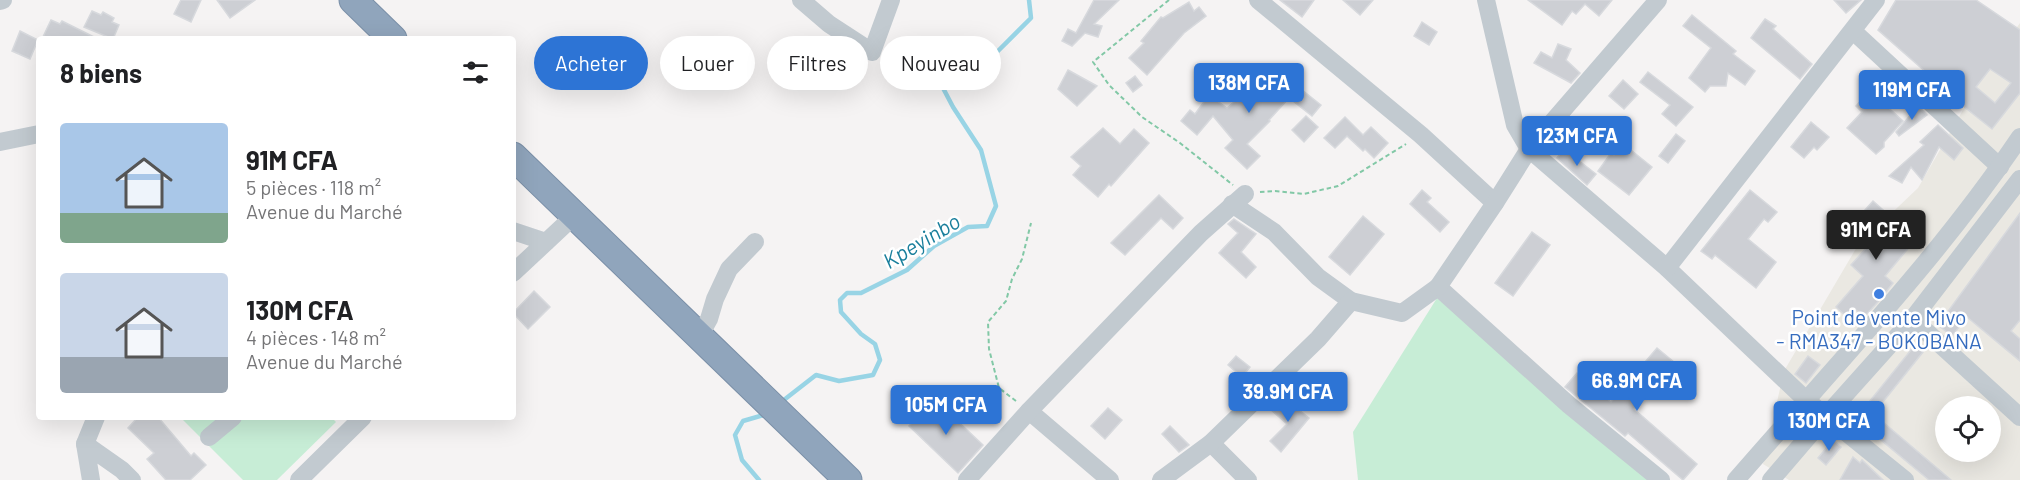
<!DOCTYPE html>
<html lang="fr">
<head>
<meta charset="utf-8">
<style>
  :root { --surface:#fff; --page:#f6f6f6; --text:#202124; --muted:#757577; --accent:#2d74d5 }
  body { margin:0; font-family:Barlow,sans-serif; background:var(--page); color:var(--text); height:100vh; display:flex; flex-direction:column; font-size:22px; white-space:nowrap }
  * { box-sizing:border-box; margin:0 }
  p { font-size:20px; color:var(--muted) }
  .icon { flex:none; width:33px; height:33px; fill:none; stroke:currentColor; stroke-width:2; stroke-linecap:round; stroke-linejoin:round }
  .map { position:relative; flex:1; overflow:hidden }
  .side { position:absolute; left:36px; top:36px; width:480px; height:384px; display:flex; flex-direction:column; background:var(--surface); border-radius:6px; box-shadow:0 6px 24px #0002 }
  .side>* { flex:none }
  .top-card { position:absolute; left:534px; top:36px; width:570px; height:54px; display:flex; gap:12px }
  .controls { position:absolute; left:1935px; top:396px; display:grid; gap:12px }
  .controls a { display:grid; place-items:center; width:66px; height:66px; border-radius:50%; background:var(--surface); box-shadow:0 6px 24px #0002; font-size:30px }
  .price { position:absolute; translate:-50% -51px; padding:0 14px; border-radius:6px; background:var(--accent); color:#fff; font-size:20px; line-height:39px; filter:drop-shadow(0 2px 3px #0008) }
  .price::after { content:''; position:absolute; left:50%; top:36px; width:18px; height:14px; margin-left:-9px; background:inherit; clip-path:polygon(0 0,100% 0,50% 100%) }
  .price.selected { background:#222; color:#fff }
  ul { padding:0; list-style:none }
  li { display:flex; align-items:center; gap:18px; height:150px; padding:0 24px }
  li span { display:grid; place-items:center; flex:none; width:168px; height:120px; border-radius:6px; color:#555 }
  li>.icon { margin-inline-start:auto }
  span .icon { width:72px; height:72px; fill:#fffc; stroke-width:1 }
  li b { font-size:26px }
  h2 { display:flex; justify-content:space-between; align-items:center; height:72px; padding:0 24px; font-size:26px }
  .chip { padding:0 21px; border-radius:27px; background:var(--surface); box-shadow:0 6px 24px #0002; font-size:21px; line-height:54px }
  .chip.selected { background:var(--accent); color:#fff }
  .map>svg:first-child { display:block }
  .commercial { fill:#eae8e2; fill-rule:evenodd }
  .green { fill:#c7edd6 }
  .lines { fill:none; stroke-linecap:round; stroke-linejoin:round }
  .stream { stroke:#98d4e5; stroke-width:4.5 }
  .building { fill:#cdcfd4; stroke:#d7d9dd; stroke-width:1.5; fill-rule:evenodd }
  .highway-casing { stroke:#7b90a8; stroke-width:29 }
  .path { stroke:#82c8a6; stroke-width:2; stroke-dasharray:4.5 3; stroke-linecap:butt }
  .minor { stroke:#c2cad0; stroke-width:18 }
  .highway { stroke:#90a5bc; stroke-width:27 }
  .shop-dot { fill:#3f7fe0; stroke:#fff; stroke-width:2 }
  .labels { text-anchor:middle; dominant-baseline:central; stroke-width:5; stroke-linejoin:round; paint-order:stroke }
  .shop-label { font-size:21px; fill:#366cbe; stroke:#fff }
  .water-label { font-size:22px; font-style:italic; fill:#1a7f9c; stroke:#fff }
</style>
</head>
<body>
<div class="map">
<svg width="2020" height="480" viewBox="0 0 2020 480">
  <rect width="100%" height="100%" fill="#f5f3f3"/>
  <path class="commercial" d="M 2020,23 L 2020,480 L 1789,480 L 1763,464 L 1784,371 L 1858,245 L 1918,188 L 1986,70 ZM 1946,406 L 1990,406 L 1990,452 L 1946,452 Z"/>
  <g class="green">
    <path d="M 1437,298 L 1656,480 L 1358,480 L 1353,432 Z"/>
    <path d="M 180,417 L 331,417 L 336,422 L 277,480 L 243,480 Z"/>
  </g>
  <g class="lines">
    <g class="stream">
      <path d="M 780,403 L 816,375 L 839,381 L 873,375 L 880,360 L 875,344 L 861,334 L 841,312 L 840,300 L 847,293 L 861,293 L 907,270 L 934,246 L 968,227 L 987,226 L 996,206 L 981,150 L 953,107 L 943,88 L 942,69 L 968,57 L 996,53 L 1031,18 L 1029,0"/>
      <path d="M 759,480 L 742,460 L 735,435 L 743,421 L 767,414"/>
    </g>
  </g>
  <g class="building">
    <path d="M 181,0 L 201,0 L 191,22 L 174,14 Z"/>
    <path d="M 217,0 L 255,0 L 230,18 Z"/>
    <path d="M 1094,0 L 1119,0 L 1094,24 L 1102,26 L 1098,37 L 1085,33 L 1072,46 L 1062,41 L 1068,29 L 1076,33 Z"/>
    <path d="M 1280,0 L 1314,0 L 1302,17 Z"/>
    <path d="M 1343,0 L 1373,0 L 1360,15 Z"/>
    <path d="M 1528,0 L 1612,0 L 1599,16 L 1585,4 L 1576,14 L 1572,11 L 1562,25 Z"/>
    <path d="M 1834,0 L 1861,0 L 1846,13 Z"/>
    <path d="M 1896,0 L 1976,0 L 2020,30 L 2020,93 L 1992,129 L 1958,102 L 1955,107 L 1931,88 L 1936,81 L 1878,30 ZM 1990,69 L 2011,83 L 1995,103 L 1976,87 Z"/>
    <path d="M 1189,2 L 1194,11 L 1199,7 L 1206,16 L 1184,33 L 1147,75 L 1129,58 L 1144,43 L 1141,41 L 1161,17 L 1163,18 Z"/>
    <path d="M 92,11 L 101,15 L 103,12 L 114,18 L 112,22 L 119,25 L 113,39 L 84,27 Z"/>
    <path d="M 1692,15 L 1736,51 L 1733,54 L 1755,71 L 1745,85 L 1728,73 L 1726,86 L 1710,86 L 1705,92 L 1689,78 L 1711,48 L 1683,26 Z"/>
    <path d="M 1765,19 L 1776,26 L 1773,29 L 1812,64 L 1800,79 L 1751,38 Z"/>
    <path d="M 51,20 L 60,24 L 62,21 L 98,39 L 42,39 Z"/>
    <path d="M 1422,22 L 1437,32 L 1429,45 L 1414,36 Z"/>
    <path d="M 20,31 L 38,40 L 30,59 L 12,51 Z"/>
    <path d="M 1558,44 L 1571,49 L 1566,60 L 1580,73 L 1571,83 L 1534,63 L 1541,52 L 1552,58 Z"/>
    <path d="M 1068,70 L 1097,86 L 1077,106 L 1058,89 Z"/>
    <path d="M 1259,72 L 1283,92 L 1292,82 L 1321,105 L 1312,116 L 1289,98 L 1269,120 L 1270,121 L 1247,144 L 1260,156 L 1247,169 L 1225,148 L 1233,140 L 1213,116 L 1197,135 L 1181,121 L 1190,110 L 1195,114 L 1209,95 L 1227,108 L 1249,89 L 1246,86 Z"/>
    <path d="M 1648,72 L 1693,107 L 1676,126 L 1662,114 L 1670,105 L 1640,82 Z"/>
    <path d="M 1135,76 L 1142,85 L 1133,92 L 1126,83 Z"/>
    <path d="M 1623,80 L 1638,94 L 1624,109 L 1609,96 Z"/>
    <path d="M 1870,91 L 1903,121 L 1884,142 L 1884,147 L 1876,154 L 1847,128 L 1862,112 L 1856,106 Z"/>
    <path d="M 1918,106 L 1927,115 L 1899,136 L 1896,132 Z"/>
    <path d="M 1306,116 L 1318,127 L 1304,142 L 1292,130 Z"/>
    <path d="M 1345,117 L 1363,135 L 1371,127 L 1388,143 L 1374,158 L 1365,149 L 1363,151 L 1347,136 L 1335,148 L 1324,138 Z"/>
    <path d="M 1811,122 L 1829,137 L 1817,150 L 1814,147 L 1804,158 L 1791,147 Z"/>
    <path d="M 1938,125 L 1963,148 L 1954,160 L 1939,147 L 1922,180 L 1911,167 L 1902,183 L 1889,176 L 1924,145 L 1920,142 Z"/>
    <path d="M 1103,128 L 1120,144 L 1134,129 L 1149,143 L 1111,186 L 1109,184 L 1098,197 L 1073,175 L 1081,166 L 1071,157 Z"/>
    <path d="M 1676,134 L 1685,141 L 1668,163 L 1659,156 Z"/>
    <path d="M 1621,142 L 1652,167 L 1629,195 L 1598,171 L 1611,153 L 1614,155 Z"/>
    <path d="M 1564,149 L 1596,174 L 1587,185 L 1557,158 Z"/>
    <path d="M 1422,190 L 1431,198 L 1427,202 L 1449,222 L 1440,232 L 1410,204 Z"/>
    <path d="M 1750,190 L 1777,212 L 1768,222 L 1764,219 L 1748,239 L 1776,262 L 1756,288 L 1715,255 L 1712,259 L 1701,251 Z"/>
    <path d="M 1159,195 L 1183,218 L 1173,229 L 1161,218 L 1125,255 L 1111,243 Z"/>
    <path d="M 1873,201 L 1916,239 L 1885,276 L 1893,283 L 1877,303 L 1864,317 L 1856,310 L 1848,318 L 1836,307 L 1863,276 L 1851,265 L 1877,236 L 1857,219 Z"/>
    <path d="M 2020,213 L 2020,320 L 2011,331 L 2020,339 L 2020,361 L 1967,317 L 1952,336 L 1938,325 Z"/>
    <path d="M 1363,216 L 1384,234 L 1350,275 L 1329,257 Z"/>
    <path d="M 1234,219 L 1256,234 L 1241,252 L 1256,267 L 1246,278 L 1219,253 L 1238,233 L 1228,224 Z"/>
    <path d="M 1532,232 L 1550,245 L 1513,296 L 1495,283 Z"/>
    <path d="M 534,291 L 550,307 L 528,329 L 513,313 Z"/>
    <path d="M 1915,345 L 1923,352 L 1870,418 L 1861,412 Z"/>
    <path d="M 1657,348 L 1674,362 L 1634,409 L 1697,464 L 1683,480 L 1628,433 L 1625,436 L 1565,387 L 1577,373 L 1611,402 Z"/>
    <path d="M 1236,356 L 1250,367 L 1242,377 L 1228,365 Z"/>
    <path d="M 1808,356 L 1820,365 L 1806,383 L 1795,374 Z"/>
    <path d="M 1282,396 L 1309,418 L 1281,452 L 1270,441 L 1287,424 L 1271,410 Z"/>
    <path d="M 934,399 L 983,445 L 958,473 L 909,426 Z"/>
    <path d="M 1108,408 L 1122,420 L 1105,439 L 1091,426 Z"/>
    <path d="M 138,417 L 158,417 L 191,456 L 194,453 L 206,465 L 190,480 L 166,480 L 147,459 L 154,453 L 128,428 Z"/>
    <path d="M 1877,417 L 1951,480 L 1929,480 L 1869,430 Z"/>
    <path d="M 1170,426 L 1189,445 L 1179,452 L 1162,434 Z"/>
    <path d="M 1833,440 L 1841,447 L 1826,465 L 1818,458 Z"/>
    <path d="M 1853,457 L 1860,463 L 1862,460 L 1883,480 L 1840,480 Z"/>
  </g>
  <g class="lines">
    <defs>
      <g id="highway">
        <path d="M 353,0 L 393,39"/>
        <path d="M 513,156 L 848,480"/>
      </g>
    </defs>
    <use href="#highway" class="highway-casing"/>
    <g class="path">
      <path d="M 1169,0 L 1093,62 L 1109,85 L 1142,117 L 1180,143 L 1233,185"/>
      <path d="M 1260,192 L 1275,191 L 1304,194 L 1338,186 L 1406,144"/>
      <path d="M 1016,401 L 999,388 L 989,349 L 988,322 L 1006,301 L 1012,279 L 1022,259 L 1031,223"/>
    </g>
    <g class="minor">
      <path d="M 801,0 L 829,24 L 872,52 L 891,0"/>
      <path d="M 1258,0 L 1421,135 L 1495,203"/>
      <path d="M 1486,0 L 1515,125 L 1529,149 L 1667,268 L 1806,400 L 1905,480"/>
      <path d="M 0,1 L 3,0"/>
      <path d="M 1853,31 L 2000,167"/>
      <path d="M 0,142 L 39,134"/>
      <path d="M 1232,204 L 1274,232 L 1318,277 L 1351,301 L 1402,313 L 1438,287 L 1569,405 L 1661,480"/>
      <path d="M 513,231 L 546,242"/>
      <path d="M 1667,268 L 1876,0"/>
      <path d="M 513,273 L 574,216"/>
      <path d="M 1438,287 L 1495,203 L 1529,149 L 1658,0"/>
      <path d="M 1919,325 L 2020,417"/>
      <path d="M 699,337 L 709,319 L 715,299 L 729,269 L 755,242"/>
      <path d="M 1029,411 L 1110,480"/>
      <path d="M 209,437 L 233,417"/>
      <path d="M 1211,443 L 1248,480"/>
      <path d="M 85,444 L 96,417"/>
      <path d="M 91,480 L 85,444 L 122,470 L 132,480"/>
      <path d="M 299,480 L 363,417"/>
      <path d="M 967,480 L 1029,411 L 1201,233 L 1245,194"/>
      <path d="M 1161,480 L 1211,443 L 1318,339 L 1351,301"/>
      <path d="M 1736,480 C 1833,368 1937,260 2020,137"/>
      <path d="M 1771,480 L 1826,416 L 1911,321 L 2020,179"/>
    </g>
    <use href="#highway" class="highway"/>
  </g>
  <circle class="shop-dot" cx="1879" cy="294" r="6"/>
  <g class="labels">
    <g class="shop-label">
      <text x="1879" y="316">Point de vente Mivo<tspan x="1879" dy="24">- RMA347 - BOKOBANA</tspan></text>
    </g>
    <g class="water-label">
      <text transform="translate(921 240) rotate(-31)">Kpeyinbo</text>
    </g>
  </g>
</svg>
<div class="controls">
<a><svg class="icon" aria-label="locate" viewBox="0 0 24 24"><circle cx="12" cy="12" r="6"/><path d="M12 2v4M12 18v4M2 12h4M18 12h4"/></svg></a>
</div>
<b class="price" style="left:1249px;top:114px">138M CFA</b>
<b class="price" style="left:1912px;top:121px">119M CFA</b>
<b class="price" style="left:1577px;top:167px">123M CFA</b>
<b class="price selected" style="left:1876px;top:261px">91M CFA</b>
<b class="price" style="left:1637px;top:412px">66.9M CFA</b>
<b class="price" style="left:1288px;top:423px">39.9M CFA</b>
<b class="price" style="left:946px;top:436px">105M CFA</b>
<b class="price" style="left:1829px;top:452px">130M CFA</b>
<div class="top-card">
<a class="chip selected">Acheter</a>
<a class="chip">Louer</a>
<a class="chip">Filtres</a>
<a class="chip">Nouveau</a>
</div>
<section class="side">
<h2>8 biens<svg class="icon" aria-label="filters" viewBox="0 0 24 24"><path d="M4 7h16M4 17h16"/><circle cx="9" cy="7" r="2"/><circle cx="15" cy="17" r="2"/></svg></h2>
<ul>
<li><span style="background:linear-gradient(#a9c7e8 75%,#7fa58c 0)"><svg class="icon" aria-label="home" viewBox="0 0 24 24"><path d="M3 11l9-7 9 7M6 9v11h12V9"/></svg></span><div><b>91M CFA</b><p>5 pièces · 118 m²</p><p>Avenue du Marché</p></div></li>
<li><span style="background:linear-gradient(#c9d6e8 70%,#9aa5b1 0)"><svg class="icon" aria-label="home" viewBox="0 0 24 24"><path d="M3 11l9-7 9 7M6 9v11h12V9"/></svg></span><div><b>130M CFA</b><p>4 pièces · 148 m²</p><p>Avenue du Marché</p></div></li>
</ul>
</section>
</div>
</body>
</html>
